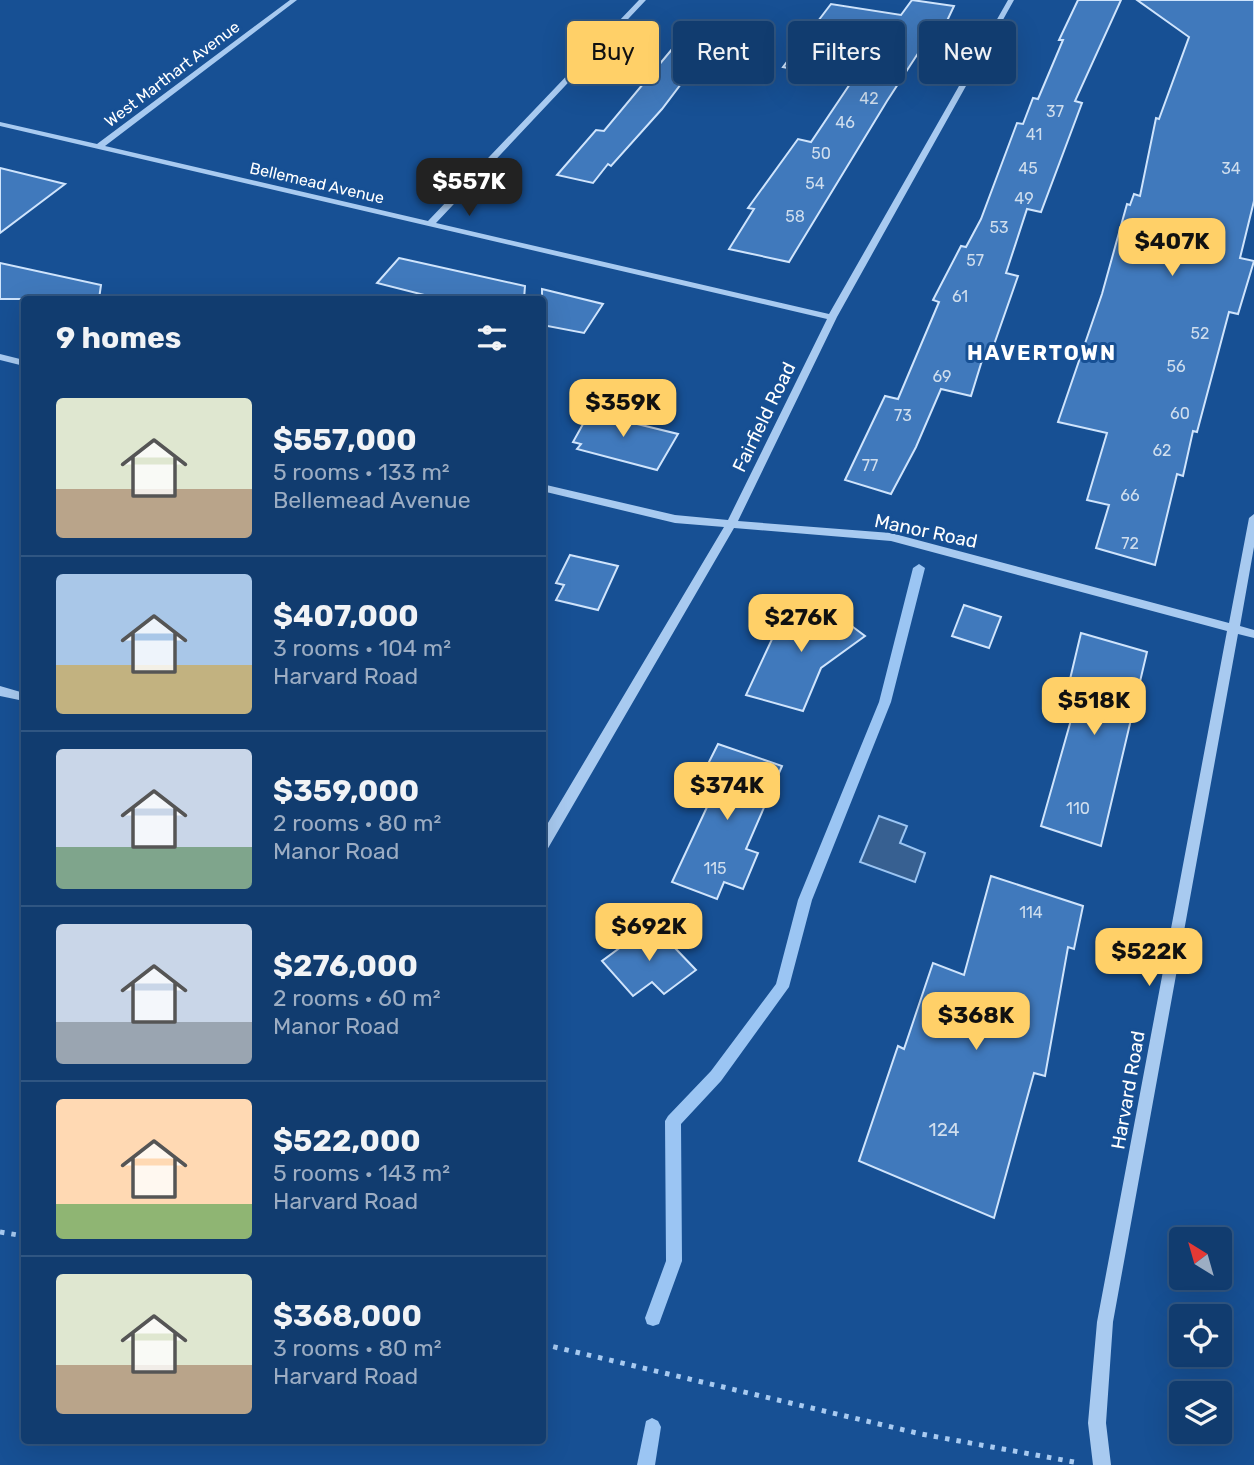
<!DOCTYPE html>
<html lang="en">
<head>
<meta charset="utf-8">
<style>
  :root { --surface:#113c6f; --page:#1e4777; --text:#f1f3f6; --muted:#9cadc3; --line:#305682; --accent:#ffd068 }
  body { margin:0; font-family:Rubik,sans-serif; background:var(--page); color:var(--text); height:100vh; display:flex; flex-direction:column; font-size:26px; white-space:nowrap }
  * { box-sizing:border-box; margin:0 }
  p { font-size:23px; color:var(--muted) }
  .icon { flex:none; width:38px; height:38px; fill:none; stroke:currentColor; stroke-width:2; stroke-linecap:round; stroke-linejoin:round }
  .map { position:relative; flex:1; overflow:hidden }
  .side { position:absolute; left:21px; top:296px; width:525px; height:1148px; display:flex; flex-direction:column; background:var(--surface); border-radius:7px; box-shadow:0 7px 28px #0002,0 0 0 2px var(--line) }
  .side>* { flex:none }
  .hud { position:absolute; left:567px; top:21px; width:581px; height:63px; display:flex; gap:14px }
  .needle { width:46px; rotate:323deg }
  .controls { position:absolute; left:1169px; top:1227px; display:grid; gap:14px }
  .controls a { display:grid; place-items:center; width:63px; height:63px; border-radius:7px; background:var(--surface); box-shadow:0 7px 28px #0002,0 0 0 2px var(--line); font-size:35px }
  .price { position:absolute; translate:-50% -60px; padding:0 16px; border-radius:14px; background:var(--accent); color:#111; font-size:23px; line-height:46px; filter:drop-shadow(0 2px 4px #0008) }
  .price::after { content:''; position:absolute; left:50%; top:42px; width:21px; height:16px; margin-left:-10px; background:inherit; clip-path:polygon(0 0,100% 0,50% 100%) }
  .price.on { background:#222; color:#fff }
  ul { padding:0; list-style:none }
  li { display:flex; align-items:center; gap:21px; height:175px; padding:0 35px }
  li+li { border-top:2px solid var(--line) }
  li span { display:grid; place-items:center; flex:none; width:196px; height:140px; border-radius:7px; color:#555 }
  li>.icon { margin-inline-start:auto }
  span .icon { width:84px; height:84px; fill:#fffc; stroke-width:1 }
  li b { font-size:30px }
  h2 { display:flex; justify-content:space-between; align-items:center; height:84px; padding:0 35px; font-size:30px }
  .chip { padding:0 24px; border-radius:7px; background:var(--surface); box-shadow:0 7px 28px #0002,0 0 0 2px var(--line); font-size:24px; line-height:63px }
  .chip.on { background:var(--accent); color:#111 }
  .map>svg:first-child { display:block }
  .water { fill:#376091; stroke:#9bc5f3; stroke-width:2 }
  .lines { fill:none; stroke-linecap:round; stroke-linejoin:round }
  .stream { fill:#9bc5f3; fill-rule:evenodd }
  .building { fill:#4079bc; stroke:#cfe4fc; stroke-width:2 }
  .path { stroke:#a8caf0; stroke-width:5; stroke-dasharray:4.5 7; stroke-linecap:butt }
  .minor { fill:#a8caf0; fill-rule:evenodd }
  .labels { text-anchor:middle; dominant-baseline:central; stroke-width:6; stroke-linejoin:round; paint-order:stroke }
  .far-street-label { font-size:16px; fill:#fff; stroke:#175094 }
  .number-label { font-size:16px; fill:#cfdeee }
  .street-label { font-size:19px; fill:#fff; stroke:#175094 }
  .near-number-label { font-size:19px; fill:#cfdeee }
  .far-district-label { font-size:21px; font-weight:bold; letter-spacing:2px; fill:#fff; stroke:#175094 }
</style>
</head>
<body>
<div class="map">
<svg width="1254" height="1465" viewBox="0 0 1254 1465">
  <rect width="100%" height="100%" fill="#175094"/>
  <path class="water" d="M 879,816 L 907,826 L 900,843 L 925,853 L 915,882 L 860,862 Z"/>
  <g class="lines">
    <g class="stream">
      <path d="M 919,564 L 925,568 L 891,702 L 812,900 L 789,987 L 721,1081 L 681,1124 L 682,1261 L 659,1324 L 653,1326 L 647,1324 L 645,1318 L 666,1261 L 665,1121 L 668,1116 L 711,1071 L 776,984 L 798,900 L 879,702 L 913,568 Z"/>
      <path d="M 652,1418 L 658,1421 L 661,1427 L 655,1465 L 637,1465 L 646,1421 Z"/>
    </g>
  </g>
  <g class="building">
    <path d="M 912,0 L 954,6 L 938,40 L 928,38 L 887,101 L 789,262 L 729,249 L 754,209 L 748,208 L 798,139 L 811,142 L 852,81 L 783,67 L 831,4 L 901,15 Z"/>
    <path d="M 1078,0 L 1121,0 L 1075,101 L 1082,103 L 1041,212 L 1027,209 L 1006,273 L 1018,276 L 990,356 L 984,354 L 971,396 L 941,389 L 916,447 L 891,494 L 845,480 L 885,396 L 898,399 L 939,302 L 933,300 L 961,246 L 966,247 L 981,219 L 1017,123 L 1023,124 L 1033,98 L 1038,99 L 1063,40 L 1059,40 Z"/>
    <path d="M 1137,0 L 1254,0 L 1254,201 L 1240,258 L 1254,261 L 1238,314 L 1229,312 L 1197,432 L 1193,431 L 1183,476 L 1177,474 L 1155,565 L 1096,548 L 1109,505 L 1087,500 L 1107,433 L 1058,422 L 1102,294 L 1127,204 L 1130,205 L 1134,194 L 1140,196 L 1156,118 L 1159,119 L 1189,37 Z"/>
    <path d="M 688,30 L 709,47 L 662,109 L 611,166 L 608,164 L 593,183 L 557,175 L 596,130 L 604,131 Z"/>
    <path d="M 0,168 L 65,184 L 0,233 Z"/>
    <path d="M 399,258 L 525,286 L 524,299 L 440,299 L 377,283 Z"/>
    <path d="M 0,263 L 101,285 L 99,299 L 0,299 Z"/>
    <path d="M 542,289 L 603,304 L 584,333 L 542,325 Z"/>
    <path d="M 593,406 L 625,412 L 621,420 L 678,434 L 657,470 L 577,449 L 581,444 L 573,442 Z"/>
    <path d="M 570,555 L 618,566 L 598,610 L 556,600 L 564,585 L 556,583 Z"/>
    <path d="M 814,598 L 865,636 L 821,668 L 803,711 L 746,695 L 781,620 Z"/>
    <path d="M 964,605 L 1001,617 L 989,648 L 952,636 Z"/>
    <path d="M 1081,633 L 1147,652 L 1101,846 L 1041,826 L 1071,720 L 1061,717 Z"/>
    <path d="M 718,744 L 782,766 L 746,849 L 758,853 L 743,889 L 724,882 L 717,899 L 672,882 L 714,792 L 697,786 Z"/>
    <path d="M 991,876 L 1083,906 L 1074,949 L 1068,947 L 1045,1076 L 1034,1073 L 994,1218 L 859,1161 L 898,1046 L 904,1049 L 933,963 L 964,975 Z"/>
    <path d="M 652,924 L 696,970 L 664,994 L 652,982 L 633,996 L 602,961 Z"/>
  </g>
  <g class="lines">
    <g class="path">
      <path d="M 0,1232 L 24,1236"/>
      <path d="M 542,1344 L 921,1434 L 1074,1462"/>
    </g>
    <g class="minor">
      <path d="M 290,0 L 297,0 L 105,146 L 428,221 L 639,0 L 646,0 L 436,223 L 829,314 L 1008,0 L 1014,0 L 837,317 L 738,521 L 891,533 L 1229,623 L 1249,518 L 1254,514 L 1254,547 L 1240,626 L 1254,630 L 1254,638 L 1238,634 L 1113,1322 L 1106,1423 L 1111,1465 L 1093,1465 L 1088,1423 L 1097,1322 L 1227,631 L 891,541 L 734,528 L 547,850 L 542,851 L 542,833 L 724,527 L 675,523 L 542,491 L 542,484 L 675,515 L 728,520 L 827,319 L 0,126 L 0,122 L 97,144 Z"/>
      <path d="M 0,354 L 24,360 L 24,366 L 0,360 Z"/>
      <path d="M 0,686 L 24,693 L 24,701 L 0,696 Z"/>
    </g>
  </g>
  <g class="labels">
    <g class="far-street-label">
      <text transform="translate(172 74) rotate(-37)">West Marthart Avenue</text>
      <text transform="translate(317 183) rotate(13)">Bellemead Avenue</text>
    </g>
    <g class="number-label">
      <text x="869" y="98">42</text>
      <text x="1055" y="111">37</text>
      <text x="845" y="122">46</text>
      <text x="1034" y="134">41</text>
      <text x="821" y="153">50</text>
      <text x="1028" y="168">45</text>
      <text x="1231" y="168">34</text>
      <text x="815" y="183">54</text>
      <text x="1024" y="198">49</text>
      <text x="795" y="216">58</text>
      <text x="999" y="227">53</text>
      <text x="975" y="260">57</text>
      <text x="960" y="296">61</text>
      <text x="1200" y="333">52</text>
      <text x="1176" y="366">56</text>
      <text x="942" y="376">69</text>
      <text x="1180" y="413">60</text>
      <text x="903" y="415">73</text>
      <text x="1162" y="450">62</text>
      <text x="870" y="465">77</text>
      <text x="1130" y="495">66</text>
      <text x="1130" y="543">72</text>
      <text x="1078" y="808">110</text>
      <text x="715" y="868">115</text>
      <text x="1031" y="912">114</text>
    </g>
    <g class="street-label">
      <text transform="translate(764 417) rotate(-64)">Fairfield Road</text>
      <text transform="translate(926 531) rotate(12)">Manor Road</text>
      <text transform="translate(1128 1090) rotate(-80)">Harvard Road</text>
    </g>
    <g class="near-number-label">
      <text x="944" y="1129">124</text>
    </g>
    <g class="far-district-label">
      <text x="1042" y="352">HAVERTOWN</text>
    </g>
  </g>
</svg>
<div class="controls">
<a><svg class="needle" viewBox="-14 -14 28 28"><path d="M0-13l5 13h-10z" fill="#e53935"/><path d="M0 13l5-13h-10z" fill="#9cadc3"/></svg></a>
<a><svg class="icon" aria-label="locate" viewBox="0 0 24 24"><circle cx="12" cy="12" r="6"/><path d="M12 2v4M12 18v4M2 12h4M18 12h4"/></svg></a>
<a><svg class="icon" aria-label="layers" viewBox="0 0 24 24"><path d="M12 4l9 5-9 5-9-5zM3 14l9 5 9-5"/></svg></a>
</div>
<b class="price on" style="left:469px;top:218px">$557K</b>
<b class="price" style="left:1172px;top:278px">$407K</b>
<b class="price" style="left:623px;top:439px">$359K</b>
<b class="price" style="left:801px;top:654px">$276K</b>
<b class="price" style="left:1094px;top:737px">$518K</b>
<b class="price" style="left:727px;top:822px">$374K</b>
<b class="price" style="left:649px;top:963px">$692K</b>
<b class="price" style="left:1149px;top:988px">$522K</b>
<b class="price" style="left:976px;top:1052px">$368K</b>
<div class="hud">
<a class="chip on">Buy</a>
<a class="chip">Rent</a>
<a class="chip">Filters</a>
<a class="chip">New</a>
</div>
<section class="side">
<h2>9 homes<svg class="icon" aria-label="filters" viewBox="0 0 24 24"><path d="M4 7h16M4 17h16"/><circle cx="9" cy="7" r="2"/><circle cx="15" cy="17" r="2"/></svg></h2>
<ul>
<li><span style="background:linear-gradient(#dfe7d0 65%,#b9a48a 0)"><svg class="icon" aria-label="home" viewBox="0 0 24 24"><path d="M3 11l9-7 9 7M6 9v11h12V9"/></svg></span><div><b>$557,000</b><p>5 rooms · 133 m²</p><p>Bellemead Avenue</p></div></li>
<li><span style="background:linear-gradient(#a9c7e8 65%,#c2b280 0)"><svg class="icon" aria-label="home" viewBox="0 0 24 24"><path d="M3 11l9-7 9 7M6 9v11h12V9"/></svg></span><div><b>$407,000</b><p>3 rooms · 104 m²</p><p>Harvard Road</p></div></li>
<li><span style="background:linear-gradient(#c9d6e8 70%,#7fa58c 0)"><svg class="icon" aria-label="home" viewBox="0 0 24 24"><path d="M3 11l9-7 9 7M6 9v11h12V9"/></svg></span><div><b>$359,000</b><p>2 rooms · 80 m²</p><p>Manor Road</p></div></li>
<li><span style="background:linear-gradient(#c9d6e8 70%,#9aa5b1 0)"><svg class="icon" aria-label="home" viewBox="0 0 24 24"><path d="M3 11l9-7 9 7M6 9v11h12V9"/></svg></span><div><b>$276,000</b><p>2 rooms · 60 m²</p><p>Manor Road</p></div></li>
<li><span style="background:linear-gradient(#ffd9b3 75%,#8fb573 0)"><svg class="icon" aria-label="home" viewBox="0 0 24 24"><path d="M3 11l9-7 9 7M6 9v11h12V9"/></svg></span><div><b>$522,000</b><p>5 rooms · 143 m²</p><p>Harvard Road</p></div></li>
<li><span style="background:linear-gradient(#dfe7d0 65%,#b9a48a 0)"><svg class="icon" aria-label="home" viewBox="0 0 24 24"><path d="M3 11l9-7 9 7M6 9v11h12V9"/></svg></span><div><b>$368,000</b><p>3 rooms · 80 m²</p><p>Harvard Road</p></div></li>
</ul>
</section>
</div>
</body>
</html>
